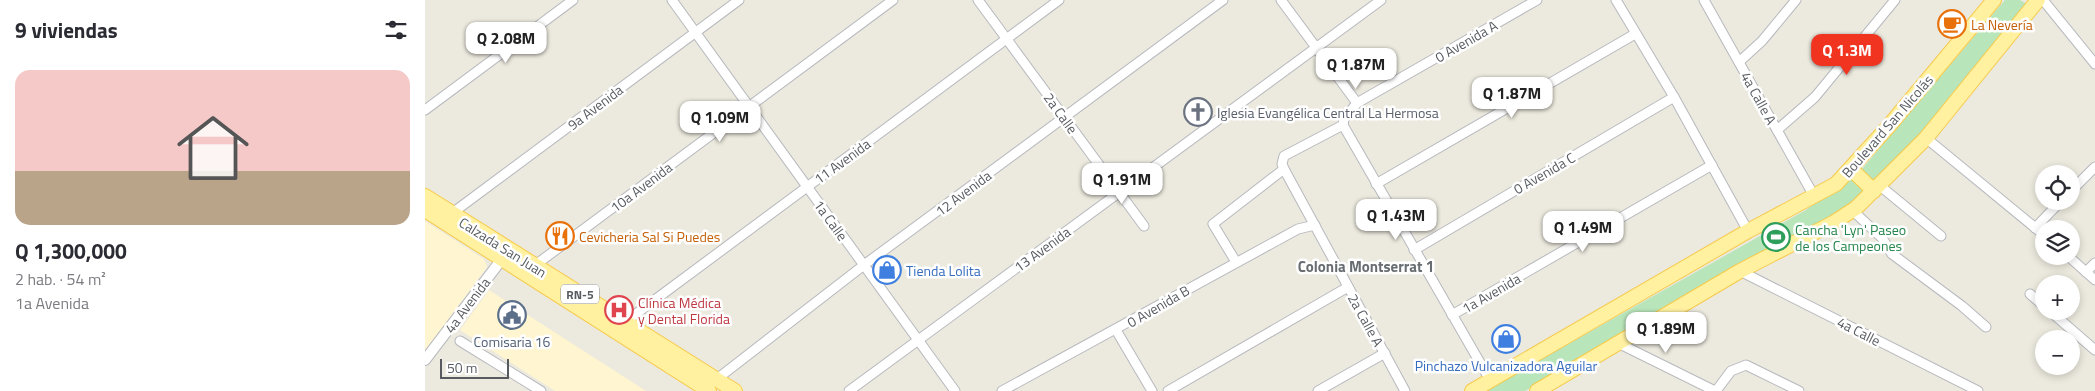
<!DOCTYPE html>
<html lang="es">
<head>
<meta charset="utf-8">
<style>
  :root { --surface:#fff; --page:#f2f2f3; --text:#2b2b33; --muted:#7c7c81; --accent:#f03420 }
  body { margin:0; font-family:"Titillium Web",sans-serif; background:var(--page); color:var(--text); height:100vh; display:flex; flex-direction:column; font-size:19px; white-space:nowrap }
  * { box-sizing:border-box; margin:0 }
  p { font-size:16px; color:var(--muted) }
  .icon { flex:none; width:28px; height:28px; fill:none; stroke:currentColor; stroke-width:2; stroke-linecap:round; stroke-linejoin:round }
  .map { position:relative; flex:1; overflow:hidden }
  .sheet { display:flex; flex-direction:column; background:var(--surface); width:425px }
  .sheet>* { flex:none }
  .fabs { position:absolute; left:1610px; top:165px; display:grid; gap:10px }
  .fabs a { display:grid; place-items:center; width:45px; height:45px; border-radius:50%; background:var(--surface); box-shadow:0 2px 8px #0003; font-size:25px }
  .scale { position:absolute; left:15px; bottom:12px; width:69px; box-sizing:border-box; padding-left:5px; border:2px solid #575b60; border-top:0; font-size:14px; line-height:18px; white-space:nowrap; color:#575b60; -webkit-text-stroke:4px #fff; paint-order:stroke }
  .price { position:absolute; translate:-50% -42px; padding:0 11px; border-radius:10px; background:#fff; color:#222; font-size:16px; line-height:32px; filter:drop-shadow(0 1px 2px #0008) }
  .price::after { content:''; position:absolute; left:50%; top:30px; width:15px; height:11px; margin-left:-8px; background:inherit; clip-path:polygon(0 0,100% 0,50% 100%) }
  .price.active { background:var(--accent); color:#fff }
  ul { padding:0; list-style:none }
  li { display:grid; align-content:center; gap:10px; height:265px; padding:0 15px }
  li span { display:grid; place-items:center; height:155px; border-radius:15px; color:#555 }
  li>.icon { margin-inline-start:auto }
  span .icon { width:90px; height:90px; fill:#fffc; stroke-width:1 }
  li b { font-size:21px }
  h2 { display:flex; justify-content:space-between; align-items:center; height:60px; padding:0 15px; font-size:21px }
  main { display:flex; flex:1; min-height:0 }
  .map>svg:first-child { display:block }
  .commercial { fill:#fff5d0 }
  .green { fill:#b9e5ba }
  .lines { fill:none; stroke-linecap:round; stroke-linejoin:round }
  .minor-casing { stroke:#b7b9be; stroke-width:11 }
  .tertiary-casing { stroke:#b7b9be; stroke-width:12 }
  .primary-casing { stroke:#f7ca4c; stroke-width:16 }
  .minor { stroke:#fff; stroke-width:9 }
  .tertiary { stroke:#fff; stroke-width:10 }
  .primary { stroke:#fff1a0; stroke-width:14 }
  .labels { text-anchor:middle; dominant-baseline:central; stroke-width:5; stroke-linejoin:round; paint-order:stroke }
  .shield { fill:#fff; stroke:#898c90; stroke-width:1 }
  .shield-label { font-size:12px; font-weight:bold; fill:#575b60 }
  .food-label { font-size:14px; fill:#c56008; stroke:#fff; text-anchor:start }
  .street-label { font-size:14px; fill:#575b60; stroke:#fff }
  .worship-label { font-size:14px; fill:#5b616d; stroke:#fff; text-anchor:start }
  .leisure-label { font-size:14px; fill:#27864d; stroke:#fff; text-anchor:start }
  .shop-label { font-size:14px; fill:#366cbe; stroke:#fff; text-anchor:start }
  .health-label { font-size:14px; fill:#be3a42; stroke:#fff; text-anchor:start }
  .service-label { font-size:14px; fill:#4e5e75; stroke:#fff }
  .neighbourhood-label { font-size:15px; font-weight:bold; fill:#686d72; stroke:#fff }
</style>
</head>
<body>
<main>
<section class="sheet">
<h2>9 viviendas<svg class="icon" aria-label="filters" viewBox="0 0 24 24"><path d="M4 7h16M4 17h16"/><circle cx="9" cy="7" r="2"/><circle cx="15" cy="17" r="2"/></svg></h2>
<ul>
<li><span style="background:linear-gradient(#f6c9c9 65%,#b9a48a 0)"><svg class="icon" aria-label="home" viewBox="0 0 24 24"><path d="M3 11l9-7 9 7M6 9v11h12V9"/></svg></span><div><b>Q 1,300,000</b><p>2 hab. · 54 m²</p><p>1a Avenida</p></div></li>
</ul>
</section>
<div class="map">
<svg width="1670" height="391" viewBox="0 0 1670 391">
  <rect width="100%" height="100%" fill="#ece9de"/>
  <g class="commercial">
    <path d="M 0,221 L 59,259 L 62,267 L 0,351 Z"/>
    <path d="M 64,290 L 221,391 L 130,391 L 35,330 Z"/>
  </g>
  <g class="green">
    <path d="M 1580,0 L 1595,0 L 1602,4 L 1517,111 L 1450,182 L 1437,169 Z"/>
    <path d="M 1426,176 L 1439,192 L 1414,212 L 1381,231 L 1100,391 L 1060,391 L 1381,210 Z"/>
  </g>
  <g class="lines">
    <defs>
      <g id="minor">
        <path d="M 247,0 L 530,391"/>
        <path d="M 553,0 L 719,226"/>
        <path d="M 856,0 L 932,103"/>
        <path d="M 1191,0 L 1249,97 L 1323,231"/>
        <path d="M 1279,0 L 1389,196"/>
        <path d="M 1618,0 L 1670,64"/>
        <path d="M 1314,62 L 1337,41 L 1371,0"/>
        <path d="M 0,110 L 148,0"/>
        <path d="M 918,125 L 1065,380"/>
        <path d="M 1352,130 L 1390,97 L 1470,0"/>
        <path d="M 1501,138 L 1619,235"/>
        <path d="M 859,169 L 980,391"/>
        <path d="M 951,184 L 1210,34"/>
        <path d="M 1454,185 L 1516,236"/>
        <path d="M 1646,191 L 1670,167"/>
        <path d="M 1427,210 L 1457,238 L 1467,254 L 1537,306 L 1561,327"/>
        <path d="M 26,214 L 314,0"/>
        <path d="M 1610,228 L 1636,201"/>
        <path d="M 989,250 L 1249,97"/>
        <path d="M 1643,256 L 1670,280"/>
        <path d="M 811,262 L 788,224 L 859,169 L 857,164 L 859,156 L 918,125 L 919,119 L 932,103 L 1112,0"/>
        <path d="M 109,266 L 468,0"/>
        <path d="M 1315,271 L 1553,391"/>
        <path d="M 1661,272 L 1670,263"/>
        <path d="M 1605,294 L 1619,306"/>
        <path d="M 1625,311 L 1670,350"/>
        <path d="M 1027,315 L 1287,165"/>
        <path d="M 200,322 L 634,0"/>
        <path d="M 691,330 L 727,391"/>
        <path d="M 35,341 L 116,391"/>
        <path d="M 1195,344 L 1290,391"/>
        <path d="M 288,382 L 439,265 L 798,0"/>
        <path d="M 424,391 L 956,0"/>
        <path d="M 577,391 L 873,229 L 890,225"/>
        <path d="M 743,391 L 923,287"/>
        <path d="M 893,391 L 960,353"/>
        <path d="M 1291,391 L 1306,371 L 1321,365 L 1374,391"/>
      </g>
      <path id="tertiary" d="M 0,360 L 80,255"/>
      <g id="primary">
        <path d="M 1426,169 L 1449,191"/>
        <path d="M 0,196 L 310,391"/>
        <path d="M 0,210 L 284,391"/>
        <path d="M 1047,391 L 1323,231 L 1411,184 L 1463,127 L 1569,0"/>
        <path d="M 1112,391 L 1315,271 L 1408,223 L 1431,208 L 1501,138 L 1613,0"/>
      </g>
    </defs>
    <use href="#minor" class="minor-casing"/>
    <use href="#tertiary" class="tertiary-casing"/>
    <use href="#primary" class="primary-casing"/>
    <use href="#minor" class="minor"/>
    <use href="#tertiary" class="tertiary"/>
    <use href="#primary" class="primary"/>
  </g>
  <defs>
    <symbol id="cafe-ring" viewBox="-11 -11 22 22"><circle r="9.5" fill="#fff" stroke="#e8710a" stroke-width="1.5"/><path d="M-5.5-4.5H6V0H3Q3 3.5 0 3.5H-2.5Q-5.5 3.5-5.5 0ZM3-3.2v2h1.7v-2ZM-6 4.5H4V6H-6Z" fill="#e8710a"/></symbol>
    <symbol id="church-ring" viewBox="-11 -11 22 22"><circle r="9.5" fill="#fff" stroke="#6b7280" stroke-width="1.5"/><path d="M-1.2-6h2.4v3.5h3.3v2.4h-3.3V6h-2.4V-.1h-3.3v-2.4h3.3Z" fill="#6b7280"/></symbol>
    <symbol id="restaurant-ring" viewBox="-11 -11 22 22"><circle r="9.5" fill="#fff" stroke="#e8710a" stroke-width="1.5"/><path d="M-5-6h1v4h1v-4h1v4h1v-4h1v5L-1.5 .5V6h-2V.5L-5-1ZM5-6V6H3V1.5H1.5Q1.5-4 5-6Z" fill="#e8710a"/></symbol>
    <symbol id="stadium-ring" viewBox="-11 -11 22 22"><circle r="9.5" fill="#fff" stroke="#2e9e5b" stroke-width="1.5"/><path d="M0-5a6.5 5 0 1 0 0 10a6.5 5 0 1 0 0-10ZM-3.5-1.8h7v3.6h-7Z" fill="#2e9e5b"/></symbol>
    <symbol id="shop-ring" viewBox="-11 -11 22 22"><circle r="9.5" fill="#fff" stroke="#3f7fe0" stroke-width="1.5"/><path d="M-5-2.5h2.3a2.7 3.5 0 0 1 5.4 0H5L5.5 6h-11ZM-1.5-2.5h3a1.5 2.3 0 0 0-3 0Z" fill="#3f7fe0"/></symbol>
    <symbol id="hospital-ring" viewBox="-11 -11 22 22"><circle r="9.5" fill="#fff" stroke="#e0444e" stroke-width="1.5"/><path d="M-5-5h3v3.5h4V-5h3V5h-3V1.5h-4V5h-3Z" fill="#e0444e"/></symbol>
    <symbol id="civic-ring" viewBox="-11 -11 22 22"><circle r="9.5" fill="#fff" stroke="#5c6f8a" stroke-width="1.5"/><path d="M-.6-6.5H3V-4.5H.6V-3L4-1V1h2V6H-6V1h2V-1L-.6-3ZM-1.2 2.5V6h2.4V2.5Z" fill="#5c6f8a"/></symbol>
  </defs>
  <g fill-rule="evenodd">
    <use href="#cafe-ring" x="1511" y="8" width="32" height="32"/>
    <use href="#church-ring" x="757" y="96" width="32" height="32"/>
    <use href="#restaurant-ring" x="119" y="220" width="32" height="32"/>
    <use href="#stadium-ring" x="1335" y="221" width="32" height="32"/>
    <use href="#shop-ring" x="446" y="254" width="32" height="32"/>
    <use href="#hospital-ring" x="178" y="294" width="32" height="32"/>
    <use href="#civic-ring" x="71" y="299" width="32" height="32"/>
    <use href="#shop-ring" x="1065" y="323" width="32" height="32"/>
  </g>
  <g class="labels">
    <rect class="shield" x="136" y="284.5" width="38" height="19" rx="4"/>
    <g class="shield-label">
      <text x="155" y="294">RN-5</text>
    </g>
    <g class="food-label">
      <text x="1546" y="24">La Nevería</text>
      <text x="154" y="236">Cevicheria Sal Si Puedes</text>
    </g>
    <g class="street-label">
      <text transform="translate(1041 41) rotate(-30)">0 Avenida A</text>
      <text transform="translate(1334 98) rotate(61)">4a Calle A</text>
      <text transform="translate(170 107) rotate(-37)">9a Avenida</text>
      <text transform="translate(636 113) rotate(54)">2a Calle</text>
      <text transform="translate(1462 126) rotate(-49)">Boulevard San Nicolás</text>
      <text transform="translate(417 161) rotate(-36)">11 Avenida</text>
      <text transform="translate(1119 173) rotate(-30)">0 Avenida C</text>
      <text transform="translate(216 187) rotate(-37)">10a Avenida</text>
      <text transform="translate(538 193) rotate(-37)">12 Avenida</text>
      <text transform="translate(406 220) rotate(54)">1a Calle</text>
      <text transform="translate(78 247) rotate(32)">Calzada San Juan</text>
      <text transform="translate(617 249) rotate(-36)">13 Avenida</text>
      <text transform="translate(1066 293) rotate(-30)">1a Avenida</text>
      <text transform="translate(42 305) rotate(-53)">4a Avenida</text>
      <text transform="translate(733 306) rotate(-30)">0 Avenida B</text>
      <text transform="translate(941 320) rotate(61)">2a Calle A</text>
      <text transform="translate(1434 331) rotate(27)">4a Calle</text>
    </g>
    <g class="worship-label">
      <text x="792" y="112">Iglesia Evangélica Central La Hermosa</text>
    </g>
    <g class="leisure-label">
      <text x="1370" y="229">Cancha 'Lyn' Paseo<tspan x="1370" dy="16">de los Campeones</tspan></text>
    </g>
    <g class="shop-label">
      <text x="481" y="270">Tienda Lolita</text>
      <text x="1081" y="365" text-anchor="middle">Pinchazo Vulcanizadora Aguilar</text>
    </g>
    <g class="health-label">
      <text x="213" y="302">Clínica Médica<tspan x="213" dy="16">y Dental Florida</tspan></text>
    </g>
    <g class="service-label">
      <text x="87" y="341">Comisaria 16</text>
    </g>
    <g class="neighbourhood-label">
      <text x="941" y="266">Colonia Montserrat 1</text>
    </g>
  </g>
</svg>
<div class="fabs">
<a><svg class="icon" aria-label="locate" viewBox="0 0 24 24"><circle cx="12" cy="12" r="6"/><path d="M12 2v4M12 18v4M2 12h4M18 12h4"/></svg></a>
<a><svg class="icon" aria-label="layers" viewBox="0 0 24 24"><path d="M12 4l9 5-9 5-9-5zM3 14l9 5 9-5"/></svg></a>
<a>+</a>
<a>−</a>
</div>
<div class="scale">50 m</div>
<b class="price" style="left:81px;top:64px">Q 2.08M</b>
<b class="price active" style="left:1422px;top:76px">Q 1.3M</b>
<b class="price" style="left:931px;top:90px">Q 1.87M</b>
<b class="price" style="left:1087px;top:119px">Q 1.87M</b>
<b class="price" style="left:295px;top:143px">Q 1.09M</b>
<b class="price" style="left:697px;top:205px">Q 1.91M</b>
<b class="price" style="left:971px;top:241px">Q 1.43M</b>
<b class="price" style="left:1158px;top:253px">Q 1.49M</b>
<b class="price" style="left:1241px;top:354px">Q 1.89M</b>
</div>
</main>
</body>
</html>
